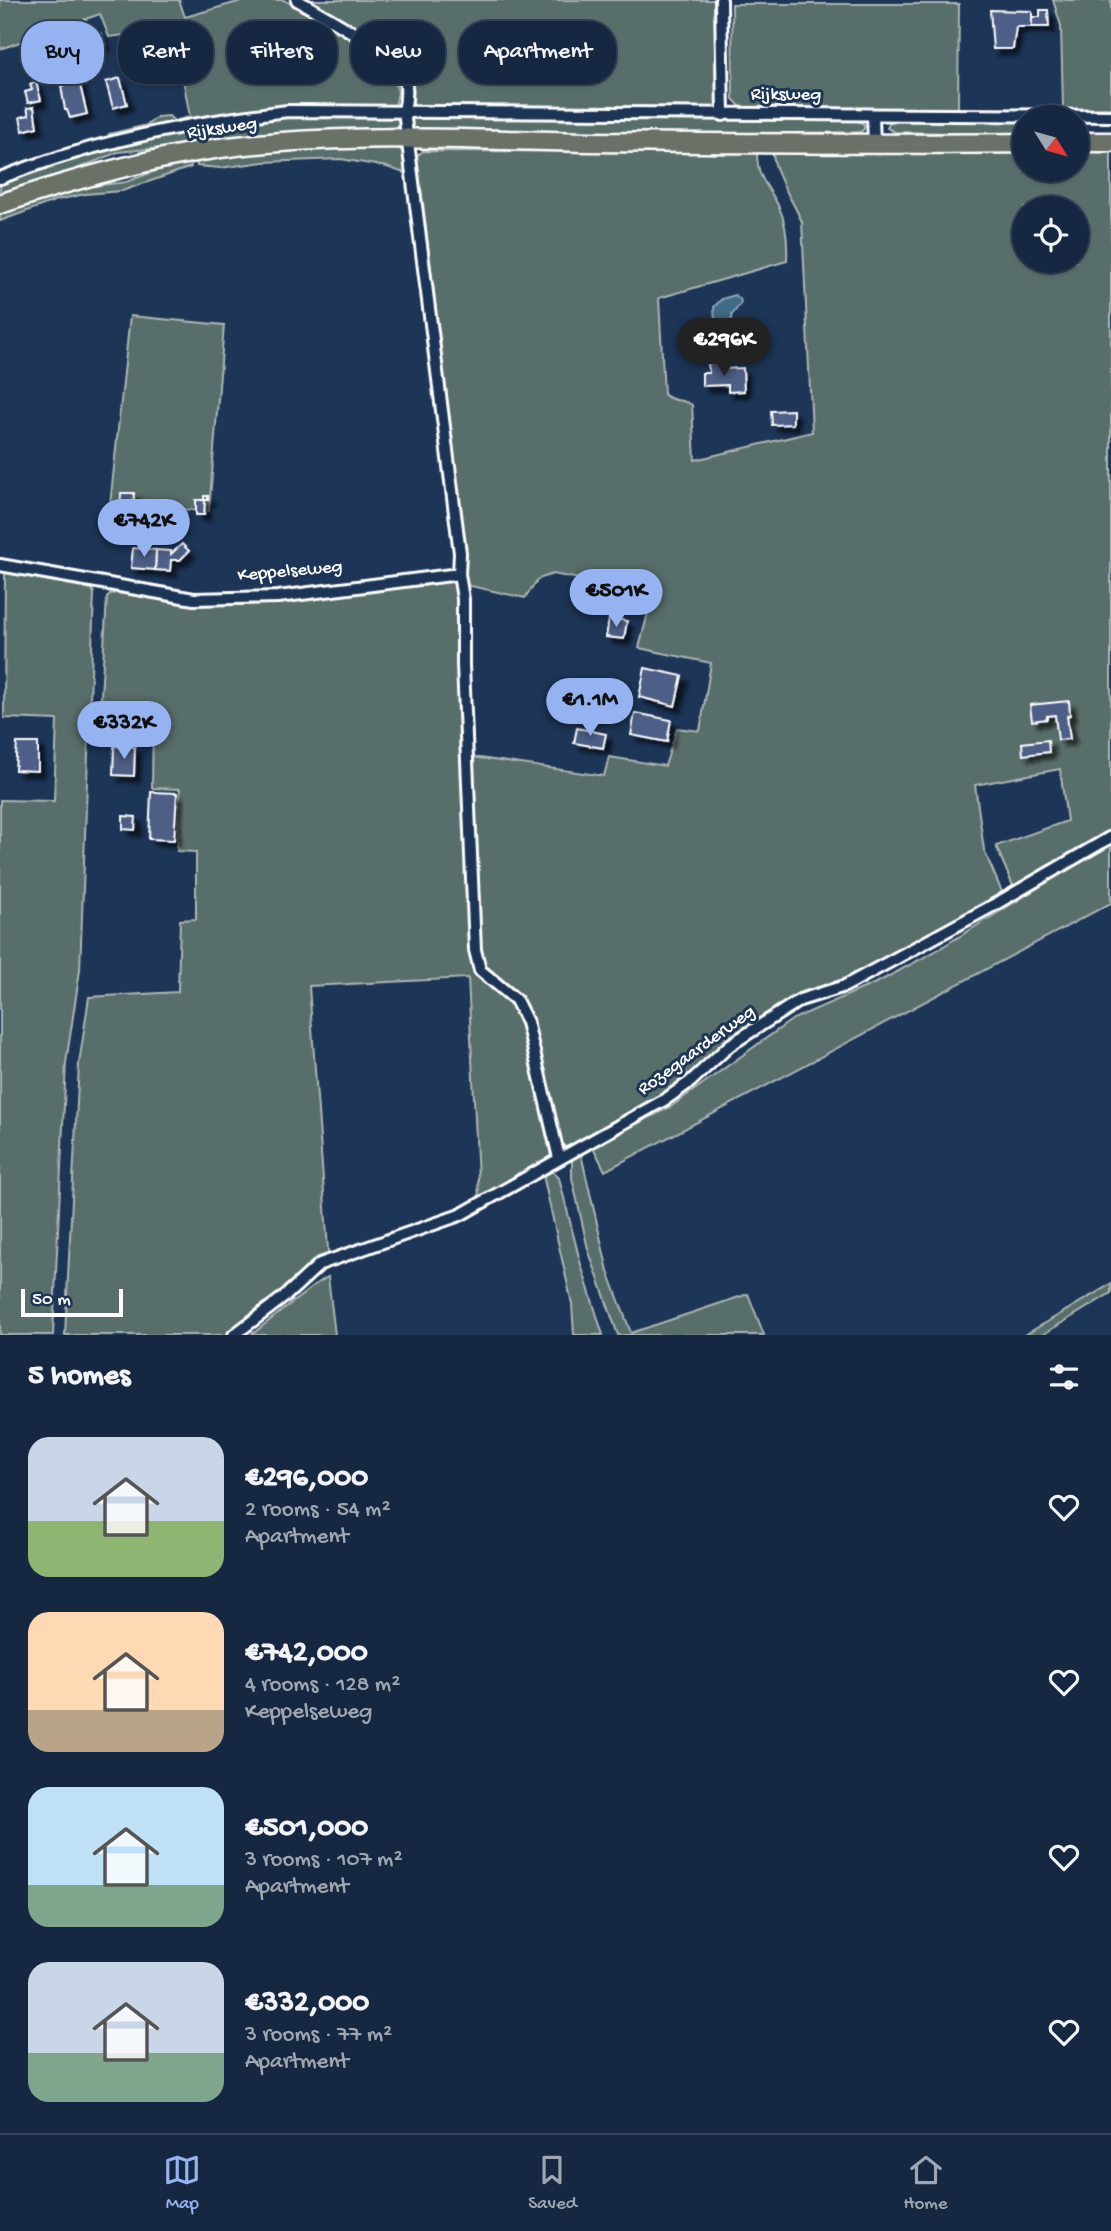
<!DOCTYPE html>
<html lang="en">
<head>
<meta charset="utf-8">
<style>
  :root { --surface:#162841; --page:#1f3048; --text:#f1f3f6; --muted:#9ea6b1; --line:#35445a; --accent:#95b2f1 }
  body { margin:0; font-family:"Gochi Hand",sans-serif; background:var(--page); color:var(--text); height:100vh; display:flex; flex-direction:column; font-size:26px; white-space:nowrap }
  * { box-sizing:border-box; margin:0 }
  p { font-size:23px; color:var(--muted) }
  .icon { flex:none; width:38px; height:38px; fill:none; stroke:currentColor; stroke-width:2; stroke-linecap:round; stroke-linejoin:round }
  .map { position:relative; height:1335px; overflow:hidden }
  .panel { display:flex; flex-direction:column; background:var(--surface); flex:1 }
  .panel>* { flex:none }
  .banner { position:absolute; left:21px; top:21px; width:700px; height:63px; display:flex; gap:14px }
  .needle { width:46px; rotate:127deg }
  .buttons { position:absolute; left:1012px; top:105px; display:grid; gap:14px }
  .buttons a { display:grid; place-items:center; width:77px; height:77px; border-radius:50%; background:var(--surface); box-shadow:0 2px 5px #0004,0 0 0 2px var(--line); font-size:35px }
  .scale { position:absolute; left:21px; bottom:18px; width:102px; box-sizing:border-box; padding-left:7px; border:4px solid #fff; border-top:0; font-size:19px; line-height:24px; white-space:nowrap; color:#fff; -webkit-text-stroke:5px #1d3557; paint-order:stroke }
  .price { position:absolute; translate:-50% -60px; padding:0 16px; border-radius:24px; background:var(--accent); color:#111; font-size:23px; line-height:46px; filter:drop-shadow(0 2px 4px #0008) }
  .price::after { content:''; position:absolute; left:50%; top:42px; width:21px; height:16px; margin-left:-10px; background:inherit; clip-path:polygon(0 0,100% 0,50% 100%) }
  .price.current { background:#222; color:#fff }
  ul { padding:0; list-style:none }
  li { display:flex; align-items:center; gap:21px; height:175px; padding:0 28px }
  li span { display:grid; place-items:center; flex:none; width:196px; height:140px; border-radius:21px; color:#555 }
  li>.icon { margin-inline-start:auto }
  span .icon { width:84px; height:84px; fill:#fffc; stroke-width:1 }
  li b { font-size:30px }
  h2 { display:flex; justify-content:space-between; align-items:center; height:84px; padding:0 28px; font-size:30px }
  .pill { padding:0 24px; border-radius:28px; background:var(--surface); box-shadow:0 2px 5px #0004,0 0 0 2px var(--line); font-size:24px; line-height:63px }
  .pill.current { background:var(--accent); color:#111 }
  .tabs { display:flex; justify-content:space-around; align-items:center; height:98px; border-top:2px solid var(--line); background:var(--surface); font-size:19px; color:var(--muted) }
  .tabs a { display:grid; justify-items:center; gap:4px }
  .tabs .current { color:var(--accent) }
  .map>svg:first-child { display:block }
  .green { fill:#596e6a; stroke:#acb6b4; stroke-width:2; fill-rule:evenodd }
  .water { fill:#3f6a86; stroke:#8ca6b6; stroke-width:2 }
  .building { fill:#4e5f86; stroke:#fff; stroke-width:2; filter:url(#shadow) }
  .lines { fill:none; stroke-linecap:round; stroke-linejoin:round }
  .minor-casing { stroke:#fff; stroke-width:16 }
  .primary-casing { stroke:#fff; stroke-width:23 }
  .minor { stroke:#1d3557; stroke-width:10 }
  .primary { stroke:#6a7166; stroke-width:18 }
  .labels { text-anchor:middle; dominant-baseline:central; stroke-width:6; stroke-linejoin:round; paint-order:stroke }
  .street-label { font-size:19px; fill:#fff; stroke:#1d3557 }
</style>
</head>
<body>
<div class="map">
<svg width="1111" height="1335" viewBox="0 0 1111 1335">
  <defs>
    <filter id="shadow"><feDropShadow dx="6" dy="6" stdDeviation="2" flood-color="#0009"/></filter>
  </defs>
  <rect width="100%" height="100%" fill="#1d3557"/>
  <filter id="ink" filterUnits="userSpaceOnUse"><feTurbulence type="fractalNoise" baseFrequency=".0143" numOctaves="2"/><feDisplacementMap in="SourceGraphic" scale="14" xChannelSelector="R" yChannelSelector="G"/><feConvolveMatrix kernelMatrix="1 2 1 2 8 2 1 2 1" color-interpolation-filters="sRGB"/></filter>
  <g filter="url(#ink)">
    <g class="green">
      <path d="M 0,0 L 179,0 L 185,17 L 245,0 L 284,0 L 376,53 L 391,70 L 398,92 L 395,107 L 358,107 L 111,138 L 109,134 L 147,125 L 157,117 L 169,116 L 174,121 L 190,117 L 174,29 L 109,37 L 100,14 L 0,49 Z"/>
      <path d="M 304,0 L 718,0 L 718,108 L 413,106 C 414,87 415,74 400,61 Z"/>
      <path d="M 1053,0 L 1111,0 L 1111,108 L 1063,109 L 1061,26 Z"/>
      <path d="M 732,4 L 959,4 L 958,108 L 742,108 L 733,99 Z"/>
      <path d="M 308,115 L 394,116 L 400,120 L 400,125 L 386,131 L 194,145 L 193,140 L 188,141 L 188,145 L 118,152 L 62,175 L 0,196 L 0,183 L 105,150 L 186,129 L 187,133 L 192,132 L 191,128 Z"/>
      <path d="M 410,115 L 858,121 L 864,124 L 864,129 L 860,132 L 644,135 L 416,134 L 412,127 Z"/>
      <path d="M 901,121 L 1024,121 L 1024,134 L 895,132 L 887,128 L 890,122 Z"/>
      <path d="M 393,146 C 407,150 407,160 404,173 L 387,167 L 341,159 L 263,162 L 220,168 L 197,166 L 196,160 L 259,151 Z"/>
      <path d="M 987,149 L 1024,149 L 1024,170 L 1076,170 L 1076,149 L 1111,149 L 1111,834 L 1016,893 L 996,846 L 1067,821 L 1060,769 L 975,785 L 984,850 L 1005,899 L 806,1001 L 746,1037 L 679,1090 L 589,1138 L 568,1147 L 563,1146 L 530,1013 C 518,993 503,979 483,966 L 479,947 L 472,757 L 604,776 L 609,757 L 665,766 L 677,728 L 700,731 L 711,663 L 639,648 L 653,593 L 553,574 L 538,579 L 525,598 L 466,585 L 466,556 L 417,156 L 423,151 L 757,152 C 757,180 768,184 779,207 C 787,225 788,242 787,261 L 659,298 L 664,394 C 672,403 683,398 692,405 L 695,460 L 812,432 L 802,222 C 793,201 773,172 773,152 L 964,154 ZM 1024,208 L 1076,208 L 1076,261 L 1024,261 Z"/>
      <path d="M 190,162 L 191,167 L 122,191 L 85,194 L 57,200 L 0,221 L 0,213 L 55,194 L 77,188 L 126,182 L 169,166 Z"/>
      <path d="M 130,316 L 224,325 L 209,511 L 110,505 Z"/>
      <path d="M 5,572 L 92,589 L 94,593 L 80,970 L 66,1063 L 53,1335 L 0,1335 L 0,800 L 54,801 L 57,720 L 4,718 Z"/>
      <path d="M 448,580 L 456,585 L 460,599 L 457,665 L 472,968 L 512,1005 L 522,1029 L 551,1156 L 531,1170 L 518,1173 L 508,1183 L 479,1199 L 468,978 L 309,986 L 329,1263 L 235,1335 L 65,1335 L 79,1064 L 89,997 L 178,992 L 180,920 L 196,919 L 196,852 L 177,851 L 180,789 L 152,788 L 153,714 L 100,712 L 107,597 L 110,594 L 117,593 L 203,604 L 250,605 Z"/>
      <path d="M 1111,843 L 1111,903 L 605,1171 L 593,1147 L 672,1106 L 793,1019 L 880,981 L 934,952 Z"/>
      <path d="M 581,1154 L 608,1271 L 631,1333 L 748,1294 L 764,1335 L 618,1335 L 588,1249 L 572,1178 L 572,1160 Z"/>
      <path d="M 552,1171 L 559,1178 L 581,1265 L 603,1335 L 574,1335 L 572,1304 L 543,1175 Z"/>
      <path d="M 328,1277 L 335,1335 L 251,1335 L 316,1284 Z"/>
      <path d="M 1111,1284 L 1111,1293 L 1042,1335 L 1025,1335 Z"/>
    </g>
    <path class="water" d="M 735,295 L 740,299 L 741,303 L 732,315 L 731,349 L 726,357 L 720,358 L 717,354 L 714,307 L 722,299 Z"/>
    <g class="building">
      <path d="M 990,10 L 1032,11 L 1032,27 L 1016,27 L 1013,49 L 993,49 Z"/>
      <path d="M 1040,10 L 1048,10 L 1049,27 L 1032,27 L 1032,17 L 1040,17 Z"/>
      <path d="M 101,34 L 105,45 L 91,49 L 88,39 Z"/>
      <path d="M 40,38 L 50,64 L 40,68 L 33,41 Z"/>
      <path d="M 120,78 L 127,104 L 113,108 L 106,82 Z"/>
      <path d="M 79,81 L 87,114 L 70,118 L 67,110 L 65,110 L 61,86 Z"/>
      <path d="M 36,82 L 41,100 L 28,103 L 25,92 L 32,90 L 30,84 Z"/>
      <path d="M 34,107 L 37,127 L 23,131 L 20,117 L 29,115 L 27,108 Z"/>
      <path d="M 719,362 L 719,369 L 743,368 L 744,391 L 728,392 L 728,385 L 702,386 L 702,373 L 709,373 L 708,363 Z"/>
      <path d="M 793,410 L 793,424 L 772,425 L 771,411 Z"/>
      <path d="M 121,493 L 134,493 L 133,516 L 120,515 Z"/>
      <path d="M 204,496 L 208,496 L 208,500 L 205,500 L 204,515 L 196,515 L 196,500 L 204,500 Z"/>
      <path d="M 182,544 L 189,551 L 180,560 L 171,560 L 170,571 L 155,570 L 156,550 L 171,551 L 171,554 Z"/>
      <path d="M 133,548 L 156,550 L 155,570 L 131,568 Z"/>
      <path d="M 609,618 L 627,621 L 624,639 L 606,637 Z"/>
      <path d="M 645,668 L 682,676 L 675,706 L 639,697 Z"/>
      <path d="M 1069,701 L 1070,715 L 1067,716 L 1070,739 L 1058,740 L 1055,715 L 1047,716 L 1047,719 L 1032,721 L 1030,705 Z"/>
      <path d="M 581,705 L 594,707 L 593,716 L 580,714 Z"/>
      <path d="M 635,713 L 671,720 L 667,742 L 631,735 Z"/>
      <path d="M 577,728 L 606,734 L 603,748 L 574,743 Z"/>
      <path d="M 1048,740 L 1049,752 L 1023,755 L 1022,743 Z"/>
      <path d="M 17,743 L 38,743 L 38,771 L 15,770 Z"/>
      <path d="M 114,746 L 135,747 L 134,776 L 113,775 Z"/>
      <path d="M 151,792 L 177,793 L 174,840 L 149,839 Z"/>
      <path d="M 123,816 L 136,817 L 135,830 L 123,829 Z"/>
    </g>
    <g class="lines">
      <defs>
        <g id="minor">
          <path d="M 297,0 C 319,13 389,51 401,69 C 408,80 407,99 404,111 L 460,553 L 459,574 L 463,599 L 463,665 L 475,950 L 480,970 L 516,1000 L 527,1022 L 559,1158"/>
          <path d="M 721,0 L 723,115"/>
          <path d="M 873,116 L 874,145"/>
          <path d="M 0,178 C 92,142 191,122 288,111 L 1111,116"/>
          <path d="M 0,565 L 194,599 L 278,597 L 459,574"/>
          <path d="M 234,1335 L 284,1297 L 320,1264 L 460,1215 L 666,1099 L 690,1082 L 730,1045 L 800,1000 L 845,986 L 994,905 L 1111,837"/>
        </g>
        <g id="primary">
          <path d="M 1076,142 L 1111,142"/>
          <path d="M 0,204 C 71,180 145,159 220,148 C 342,132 467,140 590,142 C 735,143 879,145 1024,143"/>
        </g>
      </defs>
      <use href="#minor" class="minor-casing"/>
      <use href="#primary" class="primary-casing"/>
      <use href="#minor" class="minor"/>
      <use href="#primary" class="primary"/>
    </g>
  </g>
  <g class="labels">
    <g class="street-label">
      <text x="786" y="95">Rijksweg</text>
      <text transform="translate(222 129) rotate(-8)">Rijksweg</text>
      <text transform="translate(290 572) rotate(-5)">Keppelseweg</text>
      <text transform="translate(697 1051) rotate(-36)">Rozegaarderweg</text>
    </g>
  </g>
</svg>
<div class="buttons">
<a><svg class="needle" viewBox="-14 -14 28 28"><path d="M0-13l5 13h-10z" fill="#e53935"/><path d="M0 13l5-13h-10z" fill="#9ea6b1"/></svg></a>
<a><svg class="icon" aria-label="locate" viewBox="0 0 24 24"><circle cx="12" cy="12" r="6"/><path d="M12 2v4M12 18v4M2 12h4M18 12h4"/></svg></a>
</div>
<div class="scale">50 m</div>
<b class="price current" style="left:724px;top:378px">€296K</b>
<b class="price" style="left:144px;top:559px">€742K</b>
<b class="price" style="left:616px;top:629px">€501K</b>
<b class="price" style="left:590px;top:738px">€1.1M</b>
<b class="price" style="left:124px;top:761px">€332K</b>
<div class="banner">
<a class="pill current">Buy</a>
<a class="pill">Rent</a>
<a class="pill">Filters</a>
<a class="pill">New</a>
<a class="pill">Apartment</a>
</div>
</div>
<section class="panel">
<h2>5 homes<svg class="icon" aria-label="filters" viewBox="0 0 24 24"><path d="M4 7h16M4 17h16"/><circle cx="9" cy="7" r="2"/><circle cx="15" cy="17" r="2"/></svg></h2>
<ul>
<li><span style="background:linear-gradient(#c9d6e8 60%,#8fb573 0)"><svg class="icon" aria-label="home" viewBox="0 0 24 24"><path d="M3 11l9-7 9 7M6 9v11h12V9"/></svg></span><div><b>€296,000</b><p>2 rooms · 54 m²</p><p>Apartment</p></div><svg class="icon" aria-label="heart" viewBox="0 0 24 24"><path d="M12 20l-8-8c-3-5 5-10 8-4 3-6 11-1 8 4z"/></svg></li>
<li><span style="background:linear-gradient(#ffd9b3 70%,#b9a48a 0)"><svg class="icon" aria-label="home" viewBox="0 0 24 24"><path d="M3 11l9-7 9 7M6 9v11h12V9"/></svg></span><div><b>€742,000</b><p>4 rooms · 128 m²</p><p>Keppelseweg</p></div><svg class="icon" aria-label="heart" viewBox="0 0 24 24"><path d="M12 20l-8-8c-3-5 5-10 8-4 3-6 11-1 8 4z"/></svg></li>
<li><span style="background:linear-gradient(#bfe0f5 70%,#7fa58c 0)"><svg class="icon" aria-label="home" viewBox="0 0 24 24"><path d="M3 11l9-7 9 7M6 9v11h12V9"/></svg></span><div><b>€501,000</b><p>3 rooms · 107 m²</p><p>Apartment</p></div><svg class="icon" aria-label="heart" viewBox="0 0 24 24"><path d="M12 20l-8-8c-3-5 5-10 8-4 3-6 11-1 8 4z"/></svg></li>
<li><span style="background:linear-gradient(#c9d6e8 65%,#7fa58c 0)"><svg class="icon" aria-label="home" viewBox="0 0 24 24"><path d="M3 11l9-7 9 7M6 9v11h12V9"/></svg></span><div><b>€332,000</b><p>3 rooms · 77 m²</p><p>Apartment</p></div><svg class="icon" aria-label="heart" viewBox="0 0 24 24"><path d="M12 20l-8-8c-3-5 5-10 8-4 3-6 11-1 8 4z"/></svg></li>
</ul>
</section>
<nav class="tabs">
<a class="current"><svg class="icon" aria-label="map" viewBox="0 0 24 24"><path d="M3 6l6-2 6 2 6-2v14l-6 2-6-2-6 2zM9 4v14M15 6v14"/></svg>Map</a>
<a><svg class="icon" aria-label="saved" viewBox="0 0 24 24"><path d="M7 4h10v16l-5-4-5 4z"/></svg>Saved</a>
<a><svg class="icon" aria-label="home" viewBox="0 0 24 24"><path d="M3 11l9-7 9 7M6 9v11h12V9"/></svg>Home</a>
</nav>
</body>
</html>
